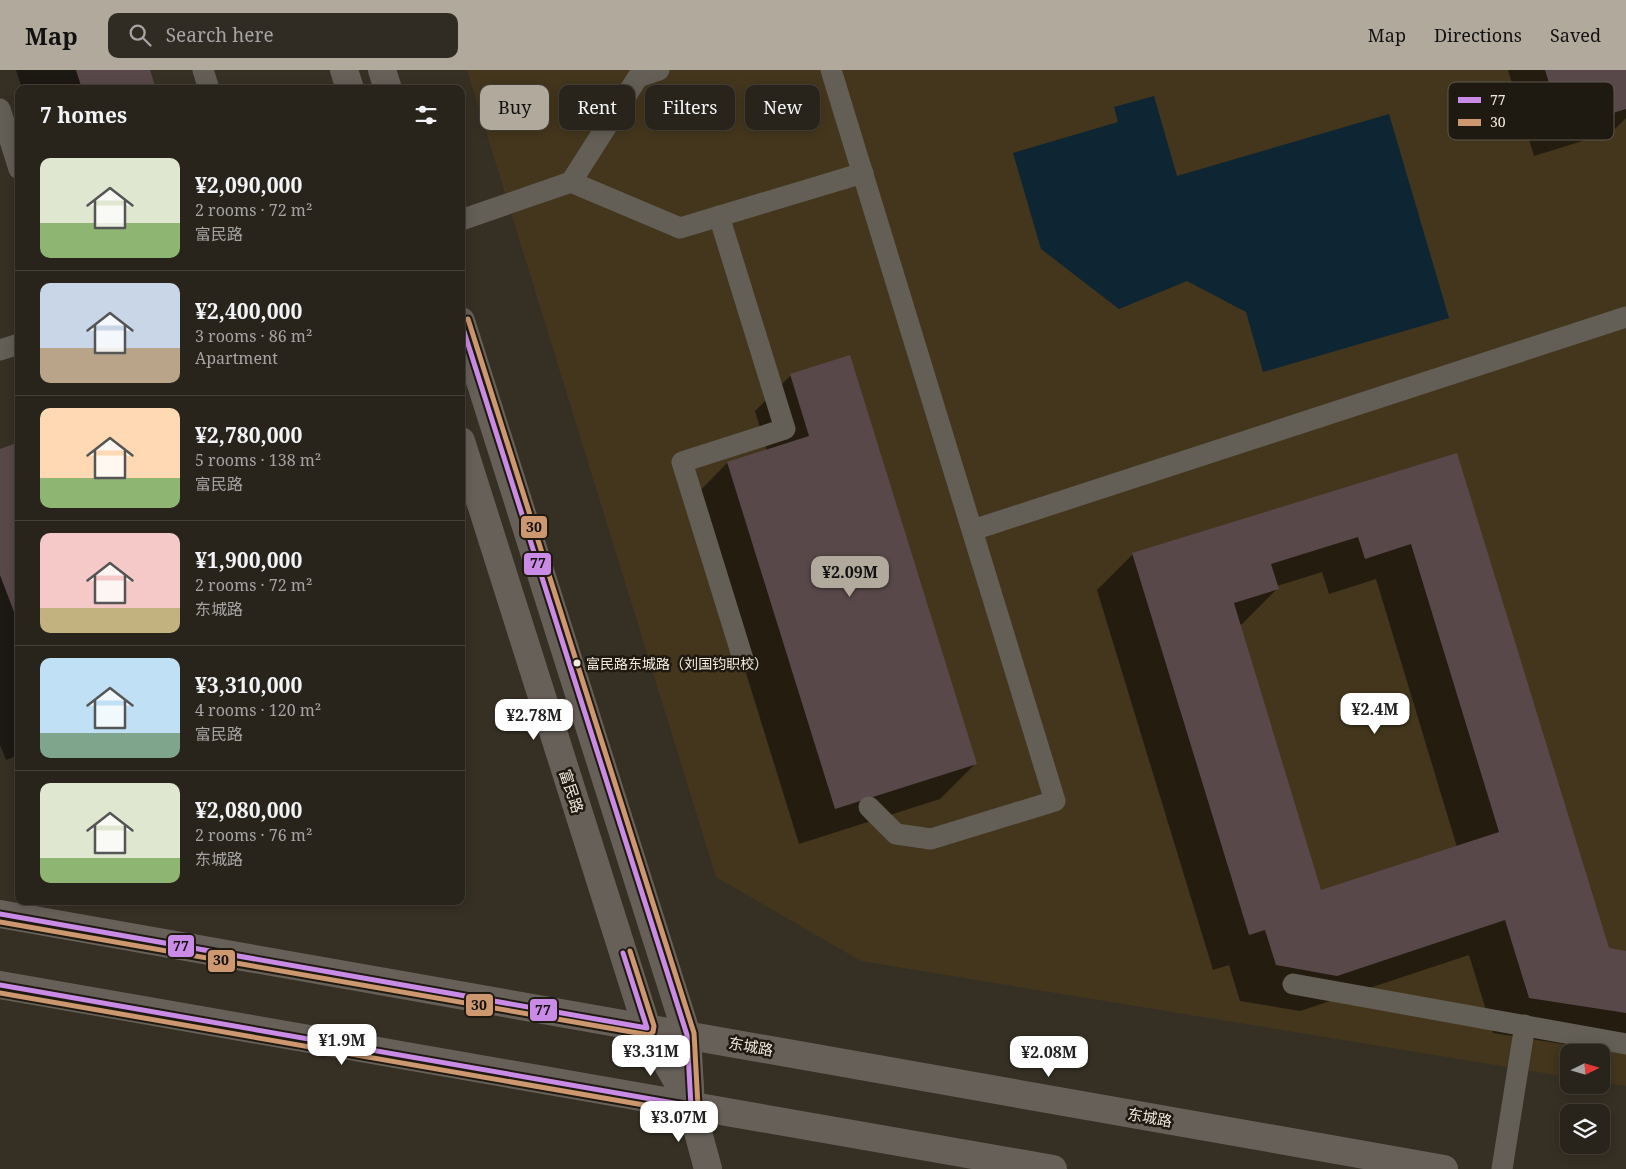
<!DOCTYPE html>
<html lang="en">
<head>
<meta charset="utf-8">
<style>
  :root { --surface:#28241b; --page:#302c24; --text:#f1f3f6; --muted:#a5a4a3; --line:#44413a; --accent:#b0a99c }
  body { margin:0; font-family:"Noto Serif","Noto Sans SC",serif; background:var(--page); color:var(--text); height:100vh; display:flex; flex-direction:column; font-size:19px; white-space:nowrap }
  * { box-sizing:border-box; margin:0 }
  p { font-size:16px; color:var(--muted) }
  .icon { flex:none; width:28px; height:28px; fill:none; stroke:currentColor; stroke-width:2; stroke-linecap:round; stroke-linejoin:round }
  .map { position:relative; flex:1; overflow:hidden }
  .sheet { position:absolute; left:15px; top:15px; width:450px; height:820px; display:flex; flex-direction:column; background:var(--surface); border-radius:10px; box-shadow:0 2px 12px #0003,0 0 0 1px var(--line) }
  .sheet>* { flex:none }
  .guide { position:absolute; left:480px; top:15px; width:475px; height:45px; display:flex; gap:10px }
  .needle { width:32px; rotate:85deg }
  .fabs { position:absolute; left:1560px; top:974px; display:grid; gap:10px }
  .fabs a { display:grid; place-items:center; width:50px; height:50px; border-radius:10px; background:var(--surface); box-shadow:0 2px 12px #0003,0 0 0 1px var(--line); font-size:25px }
  .price { position:absolute; translate:-50% -42px; padding:0 11px; border-radius:10px; background:#fff; color:#222; font-size:16px; line-height:32px; filter:drop-shadow(0 1px 2px #0008) }
  .price::after { content:''; position:absolute; left:50%; top:30px; width:15px; height:11px; margin-left:-8px; background:inherit; clip-path:polygon(0 0,100% 0,50% 100%) }
  .price.active { background:var(--accent); color:#111 }
  ul { padding:0; list-style:none }
  li { display:flex; align-items:center; gap:15px; height:125px; padding:0 25px }
  li+li { border-top:1px solid var(--line) }
  li span { display:grid; place-items:center; flex:none; width:140px; height:100px; border-radius:10px; color:#555 }
  li>.icon { margin-inline-start:auto }
  span .icon { width:60px; height:60px; fill:#fffc; stroke-width:1 }
  li b { font-size:21px }
  h2 { display:flex; justify-content:space-between; align-items:center; height:60px; padding:0 25px; font-size:21px }
  .tag { padding:0 18px; border-radius:10px; background:var(--surface); box-shadow:0 2px 12px #0003,0 0 0 1px var(--line); font-size:18px; line-height:45px }
  .tag.active { background:var(--accent); color:#111 }
  header { display:flex; align-items:center; gap:30px; box-sizing:border-box; height:70px; padding:0 25px; background:var(--accent); color:#111 }
  header strong { font-size:24px }
  nav { display:flex; gap:28px; margin-inline-start:auto; font-size:18px }
  .search { width:350px; height:45px; background:var(--page); display:flex; align-items:center; gap:12px; box-sizing:border-box; padding:0 18px; border-radius:10px; color:var(--muted); font-size:19px }
  .map>svg:first-child { display:block }
  .built { fill:#44361d }
  .water { fill:#0e2533 }
  .shadow { fill:#0007; fill-rule:evenodd }
  .building { fill:#59484a; fill-rule:evenodd }
  .lines { fill:none; stroke-linecap:round; stroke-linejoin:round }
  .lane { stroke:#635f56; stroke-width:21 }
  .secondary { stroke:#676059; stroke-width:28 }
  .bus-1-casing { stroke:#1f1a11; stroke-width:9 }
  .bus-2-casing { stroke:#1f1a11; stroke-width:9 }
  .bus-1 { stroke:#ca8be6; stroke-width:5 }
  .bus-2 { stroke:#cd976f; stroke-width:5 }
  .bus-dot { fill:#f1eadd; stroke:#1f1a11; stroke-width:2 }
  .labels { text-anchor:middle; dominant-baseline:central; stroke-width:5; stroke-linejoin:round; paint-order:stroke }
  .bus-label { font-size:14px; fill:#f1eadd; stroke:#1f1a11; text-anchor:start }
  .street-label { font-size:15px; fill:#f1eadd; stroke:#1f1a11 }
  .key { fill:#1f1a11; stroke:#5e584e; stroke-width:1 }
  .key-label { font-size:14px; fill:#f1eadd }
  .line-badge { stroke:#1f1a11; stroke-width:2 }
  .pale-badge-label { font-size:14px; text-anchor:middle; font-weight:bold; fill:#111 }
</style>
</head>
<body>
<header>
<strong>Map</strong>
<div class="search"><svg class="icon" aria-label="search" viewBox="0 0 24 24"><circle cx="10" cy="10" r="6"/><path d="M15 15l6 6"/></svg>Search here</div>
<nav><a>Map</a><a>Directions</a><a>Saved</a></nav>
</header>
<div class="map">
<svg width="1626" height="1099" viewBox="0 0 1626 1099">
  <rect width="100%" height="100%" fill="#363024"/>
  <path class="built" d="M 467,0 L 1626,0 L 1626,1016 L 1601,1012 L 1601,982 L 1569,982 L 1569,1007 L 861,891 L 716,807 Z"/>
  <path class="water" d="M 1154,26 L 1177,106 L 1389,44 L 1449,248 L 1263,302 L 1246,242 L 1187,211 L 1119,239 L 1041,179 L 1013,83 L 1118,52 L 1114,37 Z"/>
  <g class="shadow">
    <path d="M 16,0 L 149,0 L 155,19 L 22,19 Z"/>
    <path d="M 1508,0 L 1626,0 L 1626,48 L 1612,62 L 1534,86 Z"/>
    <path d="M 791,305 L 976,693 L 940,729 L 799,774 L 692,429 L 727,393 L 767,381 L 755,341 Z"/>
    <path d="M 19,373 L 19,685 L 6,690 L 0,675 L 0,380 Z"/>
    <path d="M 1456,385 L 1608,880 L 1626,882 L 1626,984 L 1493,963 L 1469,885 L 1300,941 L 1240,931 L 1229,895 L 1213,900 L 1097,520 L 1133,484 ZM 1322,502 L 1329,524 L 1376,509 L 1457,777 L 1321,822 L 1239,555 L 1242,554 L 1278,518 L 1277,516 Z"/>
  </g>
  <g class="building">
    <path d="M 76,0 L 150,0 L 156,19 L 82,19 Z"/>
    <path d="M 1545,0 L 1626,0 L 1626,39 L 1563,58 Z"/>
    <path d="M 850,285 L 977,694 L 835,739 L 727,392 L 809,366 L 790,304 Z"/>
    <path d="M 19,372 L 19,555 L 0,505 L 0,379 Z"/>
    <path d="M 1457,383 L 1609,878 L 1626,881 L 1626,943 L 1529,928 L 1505,850 L 1337,906 L 1276,895 L 1265,860 L 1249,865 L 1132,483 ZM 1358,467 L 1365,489 L 1411,474 L 1499,762 L 1321,820 L 1234,533 L 1279,519 L 1271,494 Z"/>
  </g>
  <g class="lines">
    <g class="lane">
      <path d="M 203,0 L 209,19"/>
      <path d="M 831,0 L 1055,731 L 931,769 L 896,764 L 869,737"/>
      <path d="M 0,39 L 19,99"/>
      <path d="M 571,112 L 680,158 L 863,103"/>
      <path d="M 719,146 L 785,359 L 682,392 L 744,592"/>
      <path d="M 461,150 L 571,112 L 638,7 L 659,0"/>
      <path d="M 0,280 L 19,274"/>
      <path d="M 973,460 L 1626,247"/>
      <path d="M 1293,914 L 1626,974"/>
      <path d="M 1502,1099 L 1525,955"/>
    </g>
    <g class="secondary">
      <path d="M 344,0 L 350,19"/>
      <path d="M 382,0 L 388,19"/>
      <path d="M 461,251 L 687,965 L 691,1036 L 708,1099"/>
      <path d="M 461,371 L 647,958 L 688,1030"/>
      <path d="M 0,844 L 1444,1099"/>
      <path d="M 0,915 L 1053,1099"/>
    </g>
    <defs>
      <g id="bus-1">
        <path d="M 0,844 L 647,958 L 623,883"/>
        <path d="M 0,915 L 691,1036 L 687,965 L 461,252"/>
      </g>
      <g id="bus-2">
        <path d="M 0,852 L 649,965 L 653,962 L 654,956 L 630,881"/>
        <path d="M 0,923 L 690,1043 L 697,1041 L 698,1036 L 694,963 L 468,249"/>
      </g>
    </defs>
    <use href="#bus-1" class="bus-1-casing"/>
    <use href="#bus-2" class="bus-2-casing"/>
    <use href="#bus-1" class="bus-1"/>
    <use href="#bus-2" class="bus-2"/>
  </g>
  <circle class="bus-dot" cx="577" cy="593" r="4.5"/>
  <g class="labels">
    <g class="bus-label">
      <text x="586" y="593">富民路东城路（刘国钧职校）</text>
    </g>
    <g class="street-label">
      <text transform="translate(572 721) rotate(72)">富民路</text>
      <text transform="translate(751 976) rotate(10)">东城路</text>
      <text transform="translate(1150 1047) rotate(10)">东城路</text>
    </g>
  </g>
  <rect x="1448" y="12" width="166" height="58" rx="8" class="key"/>
  <rect x="1458" y="27" width="23" height="6" fill="#ca8be6"/>
  <rect x="1458" y="49" width="23" height="7" fill="#cd976f"/>
  <g class="key-label">
    <text x="1490" y="35">77</text>
    <text x="1490" y="57">30</text>
  </g>
  <g class="line-badge">
    <rect x="520" y="445" width="28" height="24" rx="5" fill="#cd976f"/>
    <rect x="523" y="482" width="29" height="24" rx="5" fill="#ca8be6"/>
    <rect x="167" y="864" width="28" height="24" rx="5" fill="#ca8be6"/>
    <rect x="207" y="879" width="29" height="24" rx="5" fill="#cd976f"/>
    <rect x="465" y="923" width="29" height="24" rx="5" fill="#cd976f"/>
    <rect x="529" y="928" width="29" height="24" rx="5" fill="#ca8be6"/>
  </g>
  <g class="pale-badge-label">
    <text x="534" y="462">30</text>
    <text x="538" y="498">77</text>
    <text x="181" y="881">77</text>
    <text x="221" y="895">30</text>
    <text x="479" y="940">30</text>
    <text x="543" y="945">77</text>
  </g>
</svg>
<div class="fabs">
<a><svg class="needle" viewBox="-14 -14 28 28"><path d="M0-13l5 13h-10z" fill="#e53935"/><path d="M0 13l5-13h-10z" fill="#a5a4a3"/></svg></a>
<a><svg class="icon" aria-label="layers" viewBox="0 0 24 24"><path d="M12 4l9 5-9 5-9-5zM3 14l9 5 9-5"/></svg></a>
</div>
<b class="price active" style="left:850px;top:528px">¥2.09M</b>
<b class="price" style="left:1375px;top:665px">¥2.4M</b>
<b class="price" style="left:534px;top:671px">¥2.78M</b>
<b class="price" style="left:342px;top:996px">¥1.9M</b>
<b class="price" style="left:651px;top:1007px">¥3.31M</b>
<b class="price" style="left:1049px;top:1008px">¥2.08M</b>
<b class="price" style="left:679px;top:1073px">¥3.07M</b>
<div class="guide">
<a class="tag active">Buy</a>
<a class="tag">Rent</a>
<a class="tag">Filters</a>
<a class="tag">New</a>
</div>
<section class="sheet">
<h2>7 homes<svg class="icon" aria-label="filters" viewBox="0 0 24 24"><path d="M4 7h16M4 17h16"/><circle cx="9" cy="7" r="2"/><circle cx="15" cy="17" r="2"/></svg></h2>
<ul>
<li><span style="background:linear-gradient(#dfe7d0 65%,#8fb573 0)"><svg class="icon" aria-label="home" viewBox="0 0 24 24"><path d="M3 11l9-7 9 7M6 9v11h12V9"/></svg></span><div><b>¥2,090,000</b><p>2 rooms · 72 m²</p><p>富民路</p></div></li>
<li><span style="background:linear-gradient(#c9d6e8 65%,#b9a48a 0)"><svg class="icon" aria-label="home" viewBox="0 0 24 24"><path d="M3 11l9-7 9 7M6 9v11h12V9"/></svg></span><div><b>¥2,400,000</b><p>3 rooms · 86 m²</p><p>Apartment</p></div></li>
<li><span style="background:linear-gradient(#ffd9b3 70%,#8fb573 0)"><svg class="icon" aria-label="home" viewBox="0 0 24 24"><path d="M3 11l9-7 9 7M6 9v11h12V9"/></svg></span><div><b>¥2,780,000</b><p>5 rooms · 138 m²</p><p>富民路</p></div></li>
<li><span style="background:linear-gradient(#f6c9c9 75%,#c2b280 0)"><svg class="icon" aria-label="home" viewBox="0 0 24 24"><path d="M3 11l9-7 9 7M6 9v11h12V9"/></svg></span><div><b>¥1,900,000</b><p>2 rooms · 72 m²</p><p>东城路</p></div></li>
<li><span style="background:linear-gradient(#bfe0f5 75%,#7fa58c 0)"><svg class="icon" aria-label="home" viewBox="0 0 24 24"><path d="M3 11l9-7 9 7M6 9v11h12V9"/></svg></span><div><b>¥3,310,000</b><p>4 rooms · 120 m²</p><p>富民路</p></div></li>
<li><span style="background:linear-gradient(#dfe7d0 75%,#8fb573 0)"><svg class="icon" aria-label="home" viewBox="0 0 24 24"><path d="M3 11l9-7 9 7M6 9v11h12V9"/></svg></span><div><b>¥2,080,000</b><p>2 rooms · 76 m²</p><p>东城路</p></div></li>
</ul>
</section>
</div>
</body>
</html>
